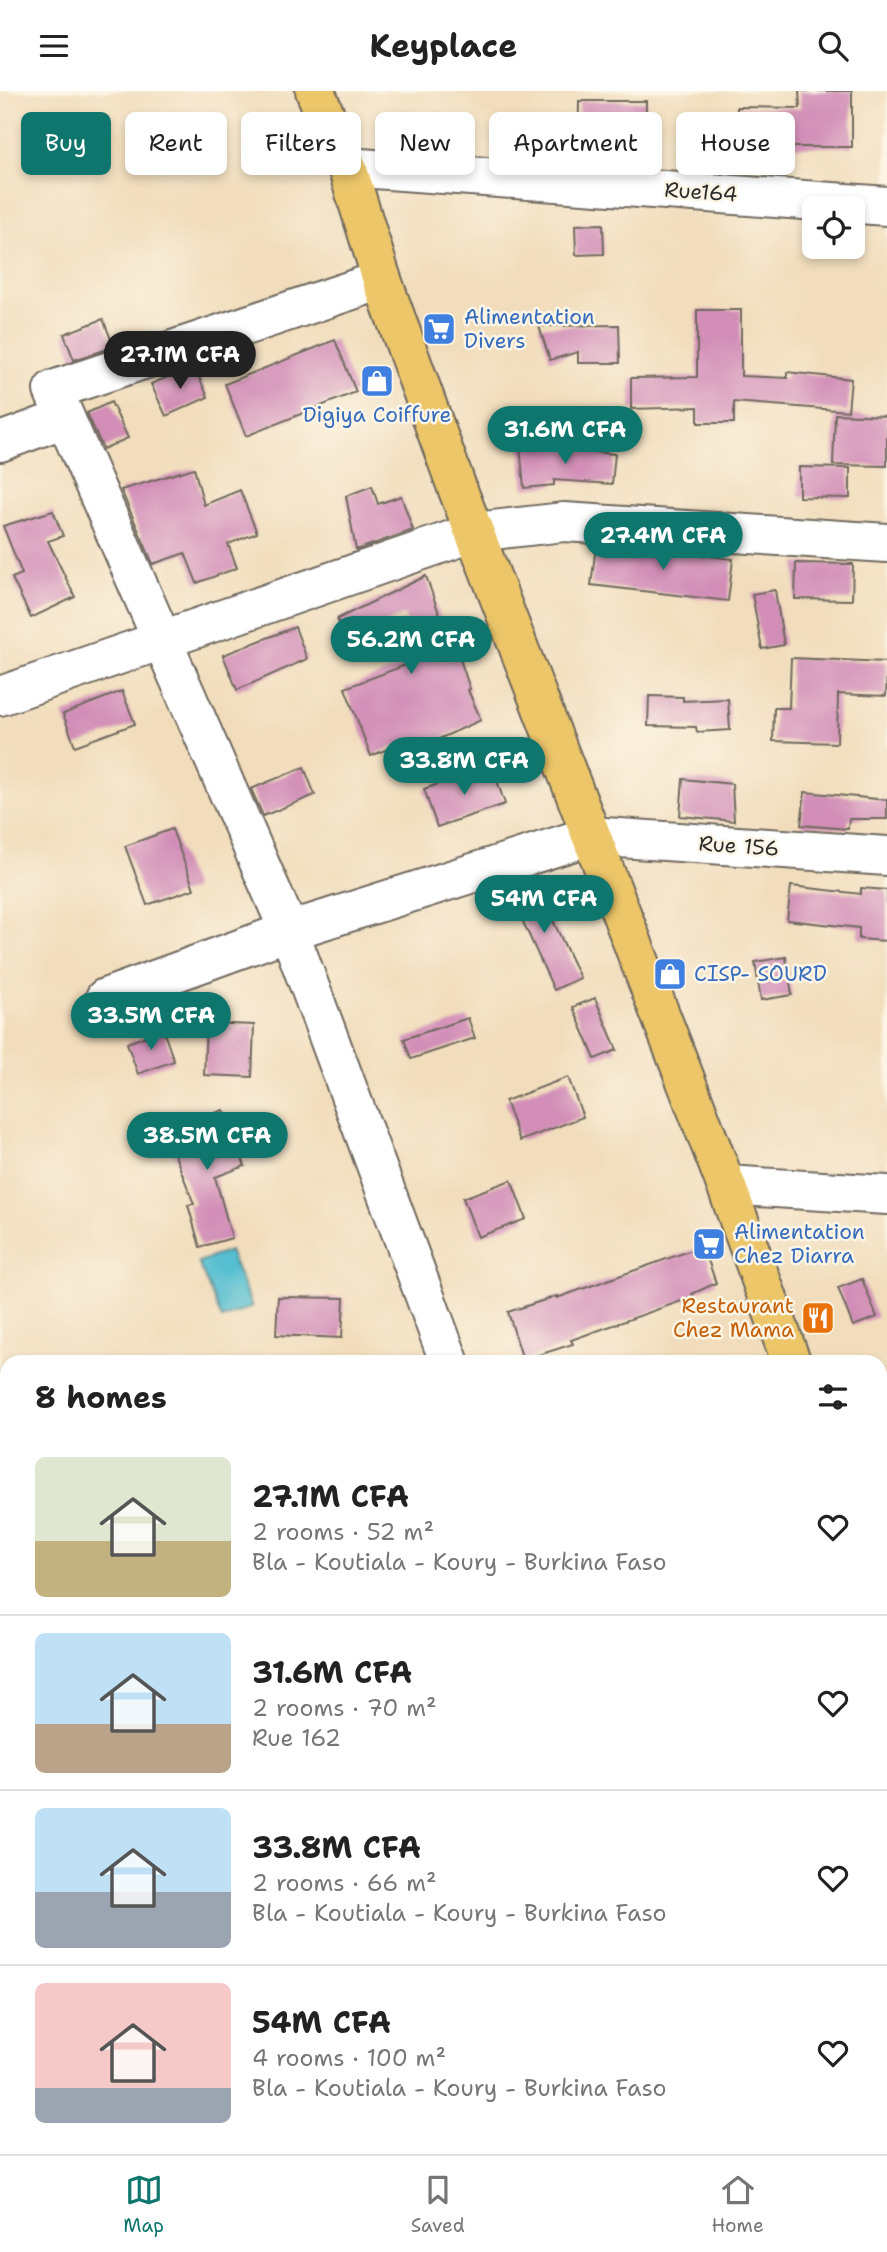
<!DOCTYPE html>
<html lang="en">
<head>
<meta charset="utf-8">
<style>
  :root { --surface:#fff; --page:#f2f2f2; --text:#222; --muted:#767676; --line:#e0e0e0; --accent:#0f766e }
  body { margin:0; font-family:"Shantell Sans",sans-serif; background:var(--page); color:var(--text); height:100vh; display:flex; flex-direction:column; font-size:26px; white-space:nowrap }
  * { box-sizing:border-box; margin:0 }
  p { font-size:23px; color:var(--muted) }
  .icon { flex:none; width:38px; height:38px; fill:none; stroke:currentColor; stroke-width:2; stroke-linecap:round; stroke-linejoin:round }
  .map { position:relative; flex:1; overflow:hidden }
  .drawer { position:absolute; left:0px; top:1264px; width:887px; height:800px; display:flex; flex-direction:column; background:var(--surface); border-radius:21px 21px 0 0; box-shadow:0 4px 10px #0003 }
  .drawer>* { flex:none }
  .hud { position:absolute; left:21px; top:21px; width:845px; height:63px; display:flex; gap:14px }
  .controls { position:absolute; left:802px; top:105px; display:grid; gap:14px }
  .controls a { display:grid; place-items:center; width:63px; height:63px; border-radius:10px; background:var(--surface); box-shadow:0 4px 10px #0003; font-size:35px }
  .price { position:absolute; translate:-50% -60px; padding:0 16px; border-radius:24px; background:var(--accent); color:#fff; font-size:23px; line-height:46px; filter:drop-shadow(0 2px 4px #0008) }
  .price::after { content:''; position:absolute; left:50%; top:42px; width:21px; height:16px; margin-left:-10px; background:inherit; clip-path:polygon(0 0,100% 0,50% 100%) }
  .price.on { background:#222; color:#fff }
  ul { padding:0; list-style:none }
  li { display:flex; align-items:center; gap:21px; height:175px; padding:0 35px }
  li+li { border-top:2px solid var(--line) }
  li span { display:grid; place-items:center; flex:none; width:196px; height:140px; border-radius:10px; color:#555 }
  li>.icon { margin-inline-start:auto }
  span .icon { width:84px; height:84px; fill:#fffc; stroke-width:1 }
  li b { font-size:30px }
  h2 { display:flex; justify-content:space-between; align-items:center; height:84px; padding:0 35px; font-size:30px }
  .chip { padding:0 24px; border-radius:10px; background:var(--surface); box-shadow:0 4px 10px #0003; font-size:24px; line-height:63px }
  .chip.on { background:var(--accent); color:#fff }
  header { display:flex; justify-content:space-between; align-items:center; height:91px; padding:0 35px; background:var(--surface); font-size:32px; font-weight:700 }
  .menu { display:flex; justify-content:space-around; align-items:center; height:98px; border-top:2px solid var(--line); background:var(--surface); font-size:19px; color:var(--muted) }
  .menu a { display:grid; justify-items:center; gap:4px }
  .menu .on { color:var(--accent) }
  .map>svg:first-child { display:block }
  .water { fill:#54bed0; stroke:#40747e; stroke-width:2 }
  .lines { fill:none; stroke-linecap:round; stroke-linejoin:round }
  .stream { stroke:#54bed0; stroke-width:9 }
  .building { fill:#d28eb7 }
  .minor-casing { stroke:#70695e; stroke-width:42 }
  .major-casing { stroke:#70695e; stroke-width:42 }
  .minor { stroke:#fff; stroke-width:38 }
  .major { stroke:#ecc669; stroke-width:38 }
  .labels { text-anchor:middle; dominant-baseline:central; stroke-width:5; stroke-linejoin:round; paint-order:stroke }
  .street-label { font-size:21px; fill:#2b2b2b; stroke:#fcf5e5 }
  .shop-label { font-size:21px; fill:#366cbe; stroke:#fcf5e5; text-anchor:start }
  .food-label { font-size:21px; fill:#c56008; stroke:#fcf5e5; text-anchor:end }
</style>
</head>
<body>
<header><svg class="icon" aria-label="menu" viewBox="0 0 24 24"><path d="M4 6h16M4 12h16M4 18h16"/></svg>Keyplace<svg class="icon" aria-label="search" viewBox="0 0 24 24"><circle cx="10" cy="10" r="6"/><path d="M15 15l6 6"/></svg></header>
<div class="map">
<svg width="887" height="2063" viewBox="0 0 887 2063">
  <rect width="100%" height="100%" fill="#fcf5e5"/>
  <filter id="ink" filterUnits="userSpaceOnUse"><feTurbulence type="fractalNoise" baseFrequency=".0143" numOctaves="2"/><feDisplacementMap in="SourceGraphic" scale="14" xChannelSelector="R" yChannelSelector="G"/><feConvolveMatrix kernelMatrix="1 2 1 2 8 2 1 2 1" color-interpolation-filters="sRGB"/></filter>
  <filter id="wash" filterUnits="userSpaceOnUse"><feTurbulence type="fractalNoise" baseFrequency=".00686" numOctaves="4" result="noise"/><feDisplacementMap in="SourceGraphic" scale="28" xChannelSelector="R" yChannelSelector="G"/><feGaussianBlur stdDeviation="1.57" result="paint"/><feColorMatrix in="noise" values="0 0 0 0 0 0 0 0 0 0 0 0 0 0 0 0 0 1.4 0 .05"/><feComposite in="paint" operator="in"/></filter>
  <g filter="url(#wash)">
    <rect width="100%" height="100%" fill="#f1ddbc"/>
    <path class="water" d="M 229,1160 L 252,1216 L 222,1228 L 198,1171 Z"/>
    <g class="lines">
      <g class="stream">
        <path d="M 0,1724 L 7,1728"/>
        <path d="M 195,2056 L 195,2063"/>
      </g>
    </g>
    <g id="blocks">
      <g class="building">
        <path d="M 799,0 L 852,0 L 852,56 L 783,56 L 783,51 L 737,50 L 737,16 L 800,17 Z"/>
        <path d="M 579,10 L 646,10 L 646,70 L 578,69 Z"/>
        <path d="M 603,133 L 604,163 L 576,164 L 575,134 Z"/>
        <path d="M 697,219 L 741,219 L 741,285 L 787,287 L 787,281 L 851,288 L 848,320 L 734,311 L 734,332 L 698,332 L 698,316 L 631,318 L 631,287 L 697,286 Z"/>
        <path d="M 103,228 L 114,256 L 74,269 L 64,243 Z"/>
        <path d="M 619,234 L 620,272 L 578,272 L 578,261 L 550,269 L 539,235 Z"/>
        <path d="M 335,249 L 356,301 L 246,345 L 225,293 Z"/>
        <path d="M 194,275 L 208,306 L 166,325 L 151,293 Z"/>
        <path d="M 111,311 L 128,347 L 103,358 L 87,322 Z"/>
        <path d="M 835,323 L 887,325 L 887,375 L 833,374 Z"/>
        <path d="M 520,354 L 615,363 L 612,393 L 554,389 L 554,394 L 524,397 Z"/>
        <path d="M 799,376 L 850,377 L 850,407 L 799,406 Z"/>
        <path d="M 194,377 L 204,414 L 240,399 L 257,442 L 228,453 L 237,477 L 197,492 L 185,462 L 153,473 L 121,399 Z"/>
        <path d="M 372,395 L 378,413 L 401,405 L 413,439 L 356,459 L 346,405 Z"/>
        <path d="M 53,420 L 63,445 L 48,450 L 75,506 L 31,527 L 12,487 L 22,483 L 3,435 Z"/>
        <path d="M 596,455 L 658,459 L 733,468 L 728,510 L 591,494 Z"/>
        <path d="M 796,472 L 853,473 L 852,509 L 795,508 Z"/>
        <path d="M 426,485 L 449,551 L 454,550 L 470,598 L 468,599 L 481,629 L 421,656 L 416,646 L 371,665 L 345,597 L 419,569 L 404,524 L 347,550 L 337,528 Z"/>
        <path d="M 775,499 L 784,554 L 762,558 L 752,503 Z"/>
        <path d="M 295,536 L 307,568 L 237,599 L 223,564 Z"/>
        <path d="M 791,567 L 887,571 L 886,605 L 838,603 L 837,652 L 773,650 L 774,617 L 789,617 Z"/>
        <path d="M 122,600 L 135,633 L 75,655 L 63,623 Z"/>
        <path d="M 649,605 L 683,606 L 683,610 L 728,608 L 730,639 L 697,641 L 696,636 L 648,635 Z"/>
        <path d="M 492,675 L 505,713 L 437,736 L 424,698 Z"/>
        <path d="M 304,676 L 315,704 L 263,725 L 251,698 Z"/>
        <path d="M 683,688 L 732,693 L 734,730 L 680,725 Z"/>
        <path d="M 805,701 L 887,709 L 887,728 L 849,728 L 848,738 L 801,734 Z"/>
        <path d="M 172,738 L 194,798 L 147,814 L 125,755 Z"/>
        <path d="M 534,789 L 580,887 L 554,899 L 509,800 Z"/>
        <path d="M 791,795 L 861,803 L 861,797 L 887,799 L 887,850 L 859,848 L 859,837 L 787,829 Z"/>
        <path d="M 786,866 L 792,904 L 761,909 L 755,871 Z"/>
        <path d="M 595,907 L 617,959 L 595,968 L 573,916 Z"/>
        <path d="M 468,927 L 475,947 L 411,968 L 404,948 Z"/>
        <path d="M 206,932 L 254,934 L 252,986 L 204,984 Z"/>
        <path d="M 163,939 L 174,970 L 138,983 L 127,952 Z"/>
        <path d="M 568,986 L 583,1026 L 520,1050 L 505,1010 Z"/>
        <path d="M 223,1019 L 245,1075 L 215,1086 L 232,1147 L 200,1156 L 188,1114 L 194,1113 L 166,1041 L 195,1030 L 201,1045 L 202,1027 Z"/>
        <path d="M 511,1089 L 526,1128 L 478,1146 L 463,1107 Z"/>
        <path d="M 703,1155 L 716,1192 L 692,1203 L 693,1206 L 571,1249 L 573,1253 L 523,1269 L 508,1221 L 557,1205 L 557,1207 Z"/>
        <path d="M 862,1188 L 877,1226 L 853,1235 L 838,1197 Z"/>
        <path d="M 278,1206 L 344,1207 L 342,1247 L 276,1244 Z"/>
      </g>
    </g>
  </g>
  <g filter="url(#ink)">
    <use href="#blocks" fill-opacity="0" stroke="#70695e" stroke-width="2"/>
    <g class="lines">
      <defs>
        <g id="minor">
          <path d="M 347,76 L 887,115"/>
          <path d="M 382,189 L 53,299 L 289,840 L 449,1270"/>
          <path d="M 0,351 L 65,327"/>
          <path d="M 0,605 L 475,441 L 564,431 L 887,452"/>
          <path d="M 105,907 L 289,840 L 590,745 L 887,765"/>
          <path d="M 726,1094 L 887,1104"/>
          <path d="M 880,1319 L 887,1320"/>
          <path d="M 398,2056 L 401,2063"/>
          <path d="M 741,2056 L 743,2063"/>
        </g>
        <g id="major">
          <path d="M 315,0 L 347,76 L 382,189 L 456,394 L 726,1094 L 791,1270"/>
          <path d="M 880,1505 L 887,1523"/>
        </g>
      </defs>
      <use href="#minor" class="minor-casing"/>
      <use href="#major" class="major-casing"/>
      <use href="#minor" class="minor"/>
      <use href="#major" class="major"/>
    </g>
  </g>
  <defs>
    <symbol id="supermarket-square" viewBox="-11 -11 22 22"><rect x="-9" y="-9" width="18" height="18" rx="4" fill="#3f7fe0" stroke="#fcf5e5"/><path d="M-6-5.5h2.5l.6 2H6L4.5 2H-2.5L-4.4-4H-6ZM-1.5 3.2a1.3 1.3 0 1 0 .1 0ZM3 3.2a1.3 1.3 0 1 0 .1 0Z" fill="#fff"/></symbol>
    <symbol id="shop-square" viewBox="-11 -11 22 22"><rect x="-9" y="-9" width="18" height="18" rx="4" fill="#3f7fe0" stroke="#fcf5e5"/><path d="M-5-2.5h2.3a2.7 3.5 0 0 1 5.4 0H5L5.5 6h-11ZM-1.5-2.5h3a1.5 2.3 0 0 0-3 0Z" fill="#fff"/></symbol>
    <symbol id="restaurant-square" viewBox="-11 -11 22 22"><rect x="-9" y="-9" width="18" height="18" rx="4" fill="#e8710a" stroke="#fcf5e5"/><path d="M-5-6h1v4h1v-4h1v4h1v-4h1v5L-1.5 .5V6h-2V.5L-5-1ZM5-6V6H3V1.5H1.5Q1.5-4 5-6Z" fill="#fff"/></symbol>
  </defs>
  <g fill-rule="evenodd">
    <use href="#supermarket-square" x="420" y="219" width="38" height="38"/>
    <use href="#shop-square" x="358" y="271" width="38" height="38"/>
    <use href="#shop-square" x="651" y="864" width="38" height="38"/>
    <use href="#supermarket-square" x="690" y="1134" width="38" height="38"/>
    <use href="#restaurant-square" x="799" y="1208" width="38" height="38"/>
  </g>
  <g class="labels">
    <g class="street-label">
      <text transform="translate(701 101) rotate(4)">Rue164</text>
      <text transform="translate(739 755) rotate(4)">Rue 156</text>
    </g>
    <g class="shop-label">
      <text x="464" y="226">Alimentation<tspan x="464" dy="24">Divers</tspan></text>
      <text x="377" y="324" text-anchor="middle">Digiya Coiffure</text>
      <text x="694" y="883">CISP- SOURD</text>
      <text x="734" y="1141">Alimentation<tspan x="734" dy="24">Chez Diarra</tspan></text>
    </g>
    <g class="food-label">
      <text x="794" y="1215">Restaurant<tspan x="794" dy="24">Chez Mama</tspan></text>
    </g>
  </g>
</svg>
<div class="controls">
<a><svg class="icon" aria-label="locate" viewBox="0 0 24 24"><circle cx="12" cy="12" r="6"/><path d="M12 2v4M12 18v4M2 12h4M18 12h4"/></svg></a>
</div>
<b class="price on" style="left:180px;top:300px">27.1M CFA</b>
<b class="price" style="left:565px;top:375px">31.6M CFA</b>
<b class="price" style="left:663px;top:481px">27.4M CFA</b>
<b class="price" style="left:411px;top:585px">56.2M CFA</b>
<b class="price" style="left:464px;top:706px">33.8M CFA</b>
<b class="price" style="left:544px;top:844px">54M CFA</b>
<b class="price" style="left:151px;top:961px">33.5M CFA</b>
<b class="price" style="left:207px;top:1081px">38.5M CFA</b>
<div class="hud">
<a class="chip on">Buy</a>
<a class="chip">Rent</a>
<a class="chip">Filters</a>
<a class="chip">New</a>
<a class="chip">Apartment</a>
<a class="chip">House</a>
</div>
<section class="drawer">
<h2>8 homes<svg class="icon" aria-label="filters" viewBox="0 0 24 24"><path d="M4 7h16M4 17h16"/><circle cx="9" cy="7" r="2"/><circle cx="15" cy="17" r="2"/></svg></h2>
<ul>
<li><span style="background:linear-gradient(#dfe7d0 60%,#c2b280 0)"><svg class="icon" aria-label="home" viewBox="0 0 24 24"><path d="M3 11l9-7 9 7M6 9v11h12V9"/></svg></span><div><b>27.1M CFA</b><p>2 rooms · 52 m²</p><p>Bla - Koutiala - Koury - Burkina Faso</p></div><svg class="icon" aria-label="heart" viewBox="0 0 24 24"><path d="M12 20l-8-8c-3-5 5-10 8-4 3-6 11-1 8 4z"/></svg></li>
<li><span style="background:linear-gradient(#bfe0f5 65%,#b9a48a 0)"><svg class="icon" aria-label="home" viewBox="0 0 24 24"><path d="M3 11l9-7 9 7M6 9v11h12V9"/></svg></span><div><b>31.6M CFA</b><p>2 rooms · 70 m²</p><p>Rue 162</p></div><svg class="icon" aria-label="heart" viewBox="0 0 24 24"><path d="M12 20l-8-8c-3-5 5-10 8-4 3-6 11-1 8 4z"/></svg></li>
<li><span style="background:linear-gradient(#bfe0f5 60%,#9aa5b1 0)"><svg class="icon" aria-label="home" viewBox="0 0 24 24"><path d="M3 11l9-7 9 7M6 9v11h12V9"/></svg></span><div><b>33.8M CFA</b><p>2 rooms · 66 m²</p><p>Bla - Koutiala - Koury - Burkina Faso</p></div><svg class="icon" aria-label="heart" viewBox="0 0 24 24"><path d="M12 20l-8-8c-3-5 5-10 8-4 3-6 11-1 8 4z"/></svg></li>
<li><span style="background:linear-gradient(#f6c9c9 75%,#9aa5b1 0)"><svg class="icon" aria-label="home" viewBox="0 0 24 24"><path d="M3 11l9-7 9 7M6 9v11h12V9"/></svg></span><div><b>54M CFA</b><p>4 rooms · 100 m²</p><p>Bla - Koutiala - Koury - Burkina Faso</p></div><svg class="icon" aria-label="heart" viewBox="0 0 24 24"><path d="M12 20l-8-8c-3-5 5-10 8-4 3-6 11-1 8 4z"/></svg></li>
</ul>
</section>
</div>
<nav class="menu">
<a class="on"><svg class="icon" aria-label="map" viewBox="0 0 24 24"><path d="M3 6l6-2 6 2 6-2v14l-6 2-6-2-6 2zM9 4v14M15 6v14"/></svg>Map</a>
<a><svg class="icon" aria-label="saved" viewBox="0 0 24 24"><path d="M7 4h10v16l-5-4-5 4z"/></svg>Saved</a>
<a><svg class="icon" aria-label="home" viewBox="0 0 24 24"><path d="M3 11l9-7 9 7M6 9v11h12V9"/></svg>Home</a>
</nav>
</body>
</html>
